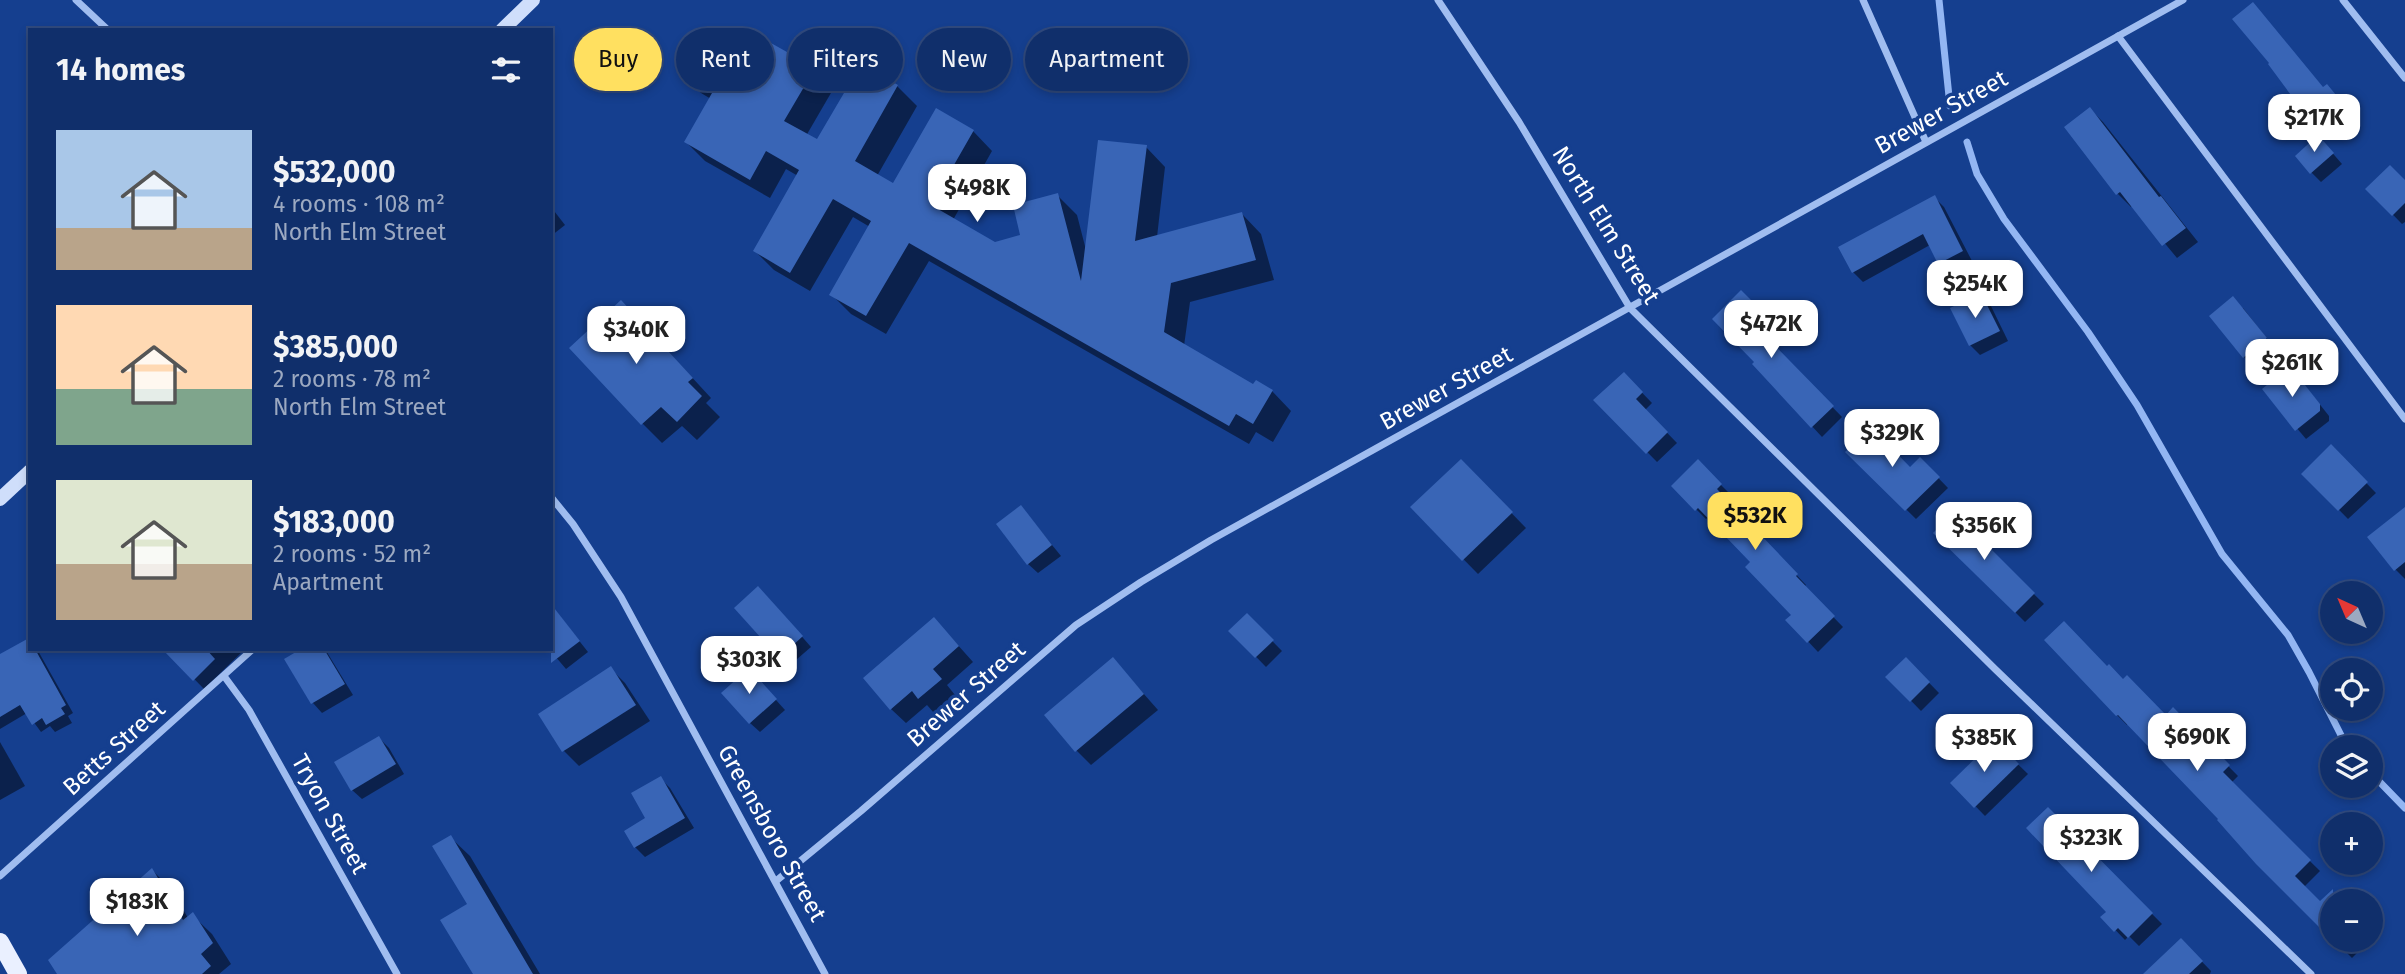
<!DOCTYPE html>
<html lang="en">
<head>
<meta charset="utf-8">
<style>
  :root { --surface:#102f6b; --page:#1e3b73; --text:#f1f3f6; --muted:#9ca9c1; --line:#304a7e; --accent:#ffe060 }
  body { margin:0; font-family:"Fira Sans",sans-serif; background:var(--page); color:var(--text); height:100vh; display:flex; flex-direction:column; font-size:26px; white-space:nowrap }
  * { box-sizing:border-box; margin:0 }
  p { font-size:23px; color:var(--muted) }
  .icon { flex:none; width:38px; height:38px; fill:none; stroke:currentColor; stroke-width:2; stroke-linecap:round; stroke-linejoin:round }
  .map { position:relative; flex:1; overflow:hidden }
  .drawer { position:absolute; left:28px; top:28px; width:525px; height:623px; display:flex; flex-direction:column; background:var(--surface); border-radius:0px; box-shadow:0 4px 10px #0003,0 0 0 2px var(--line) }
  .drawer>* { flex:none }
  .top-card { position:absolute; left:574px; top:28px; width:665px; height:63px; display:flex; gap:14px }
  .needle { width:46px; rotate:316deg }
  .controls { position:absolute; left:2320px; top:581px; display:grid; gap:14px }
  .controls a { display:grid; place-items:center; width:63px; height:63px; border-radius:50%; background:var(--surface); box-shadow:0 4px 10px #0003,0 0 0 2px var(--line); font-size:35px }
  .price { position:absolute; translate:-50% -60px; padding:0 16px; border-radius:14px; background:#fff; color:#222; font-size:23px; line-height:46px; filter:drop-shadow(0 2px 4px #0008) }
  .price::after { content:''; position:absolute; left:50%; top:42px; width:21px; height:16px; margin-left:-10px; background:inherit; clip-path:polygon(0 0,100% 0,50% 100%) }
  .price.selected { background:var(--accent); color:#111 }
  ul { padding:0; list-style:none }
  li { display:flex; align-items:center; gap:21px; height:175px; padding:0 28px }
  li span { display:grid; place-items:center; flex:none; width:196px; height:140px; border-radius:0px; color:#555 }
  li>.icon { margin-inline-start:auto }
  span .icon { width:84px; height:84px; fill:#fffc; stroke-width:1 }
  li b { font-size:30px }
  h2 { display:flex; justify-content:space-between; align-items:center; height:84px; padding:0 28px; font-size:30px }
  .chip { padding:0 24px; border-radius:32px; background:var(--surface); box-shadow:0 4px 10px #0003,0 0 0 2px var(--line); font-size:24px; line-height:63px }
  .chip.selected { background:var(--accent); color:#111 }
  .map>svg:first-child { display:block }
  .shadow { fill:#0007 }
  .lines { fill:none; stroke-linecap:round; stroke-linejoin:round }
  .stream { stroke:#93b6f3; stroke-width:7 }
  .building { fill:#3965b6 }
  .street { stroke:#a0bdf0; stroke-width:7 }
  .secondary { stroke:#cfdefb; stroke-width:14 }
  .primary { stroke:#eaf0ff; stroke-width:18 }
  .labels { text-anchor:middle; dominant-baseline:central; stroke-width:7; stroke-linejoin:round; paint-order:stroke }
  .street-label { font-size:24px; fill:#fff; stroke:#153f8f }
</style>
</head>
<body>
<div class="map">
<svg width="2405" height="974" viewBox="0 0 2405 974">
  <rect width="100%" height="100%" fill="#153f8f"/>
  <g class="shadow">
    <path d="M 2253,4 L 2324,89 L 2327,86 L 2353,117 L 2322,141 L 2342,164 L 2321,182 L 2311,172 L 2315,141 L 2308,135 L 2302,106 Z"/>
    <path d="M 787,54 L 823,55 L 842,74 L 806,136 L 818,142 L 897,86 L 917,106 L 877,176 L 894,186 L 973,131 L 992,151 L 953,220 L 995,244 L 1023,236 L 1057,195 L 1077,215 L 1086,250 L 1146,147 L 1165,167 L 1157,237 L 1242,214 L 1261,234 L 1274,280 L 1190,302 L 1184,346 L 1254,386 L 1272,391 L 1291,411 L 1273,442 L 1256,432 L 1249,444 L 929,261 L 886,334 L 851,314 L 831,294 L 870,227 L 853,217 L 810,291 L 774,270 L 755,251 L 798,176 L 786,169 L 770,198 L 705,161 L 686,142 L 711,99 L 701,93 L 681,74 L 735,89 Z"/>
    <path d="M 2090,109 L 2103,122 L 2198,242 L 2177,258 L 2133,205 L 2131,207 L 2118,194 L 2066,127 Z"/>
    <path d="M 2405,182 L 2405,222 L 2402,224 L 2368,189 Z"/>
    <path d="M 1934,197 L 1944,207 L 1972,261 L 1949,272 L 1939,263 L 1930,245 L 1863,282 L 1853,272 L 1840,248 Z"/>
    <path d="M 551,207 L 565,225 L 551,236 Z"/>
    <path d="M 1741,293 L 1771,323 L 1761,333 L 1842,417 L 1822,437 L 1754,364 L 1756,362 Z"/>
    <path d="M 1980,295 L 1990,304 L 2008,341 L 1980,355 L 1970,345 Z"/>
    <path d="M 2243,308 L 2275,349 L 2254,366 L 2244,357 Z"/>
    <path d="M 641,322 L 711,398 L 706,403 L 720,417 L 697,440 L 682,426 L 662,443 L 642,423 Z"/>
    <path d="M 1624,374 L 1652,403 L 1645,410 L 1677,443 L 1657,462 L 1596,400 Z"/>
    <path d="M 2299,378 L 2329,416 L 2329,421 L 2306,439 L 2264,389 Z"/>
    <path d="M 2331,447 L 2376,493 L 2348,519 L 2304,474 Z"/>
    <path d="M 1848,452 L 1910,469 L 1920,459 L 1948,488 L 1916,519 Z"/>
    <path d="M 1461,461 L 1526,528 L 1478,574 L 1413,508 Z"/>
    <path d="M 1698,462 L 1731,495 L 1726,500 L 1806,585 L 1804,587 L 1843,627 L 1818,652 L 1788,620 L 1793,615 L 1753,562 L 1709,516 L 1706,519 L 1673,486 Z"/>
    <path d="M 1021,507 L 1061,556 L 1038,573 L 1028,564 Z"/>
    <path d="M 1954,515 L 2044,604 L 2025,622 L 1936,533 Z"/>
    <path d="M 2405,520 L 2405,579 L 2395,569 Z"/>
    <path d="M 768,598 L 811,647 L 789,666 L 780,657 Z"/>
    <path d="M 551,605 L 588,652 L 566,669 L 549,649 L 551,649 Z"/>
    <path d="M 1247,615 L 1282,651 L 1266,667 L 1231,631 Z"/>
    <path d="M 948,634 L 973,662 L 947,685 L 955,695 L 934,713 L 927,705 L 906,723 L 891,709 Z"/>
    <path d="M 28,640 L 30,649 L 37,649 L 73,713 L 68,716 L 72,723 L 55,732 L 50,726 L 41,732 L 27,713 L 0,729 L 0,656 Z"/>
    <path d="M 165,649 L 245,649 L 204,689 Z"/>
    <path d="M 305,649 L 325,649 L 353,695 L 322,713 L 313,703 L 287,660 Z"/>
    <path d="M 1113,659 L 1158,710 L 1091,765 L 1076,750 Z"/>
    <path d="M 1906,659 L 1939,693 L 1921,711 L 1888,677 Z"/>
    <path d="M 2107,668 L 2166,717 L 2173,710 L 2238,776 L 2231,783 L 2320,871 L 2304,887 L 2333,938 L 2221,819 L 2128,723 L 2127,725 L 2117,715 Z"/>
    <path d="M 611,669 L 625,683 L 650,721 L 579,766 L 564,751 L 540,714 Z"/>
    <path d="M 758,680 L 785,710 L 760,732 L 750,723 Z"/>
    <path d="M 379,738 L 389,748 L 404,774 L 362,799 L 352,790 Z"/>
    <path d="M 0,742 L 25,786 L 0,800 Z"/>
    <path d="M 1995,742 L 2028,774 L 1985,816 L 1953,783 Z"/>
    <path d="M 660,778 L 670,788 L 694,828 L 645,857 L 635,847 L 648,819 Z"/>
    <path d="M 2048,809 L 2162,924 L 2139,946 L 2129,936 L 2125,940 L 2103,917 L 2108,912 Z"/>
    <path d="M 450,837 L 470,856 L 540,974 L 475,974 L 469,905 Z"/>
    <path d="M 152,870 L 171,889 L 188,918 L 192,915 L 212,934 L 231,964 L 219,974 L 59,974 Z"/>
    <path d="M 2181,940 L 2211,971 L 2210,974 L 2154,974 Z"/>
    <path d="M 2334,940 L 2370,940 L 2352,958 Z"/>
  </g>
  <g class="lines">
    <g class="stream">
      <path d="M 1939,0 L 1950,106"/>
      <path d="M 1967,142 L 1977,174 L 2004,219 L 2088,332 L 2137,405 L 2222,554 L 2288,635 L 2309,672 L 2347,747"/>
      <path d="M 2371,773 L 2405,808"/>
    </g>
  </g>
  <g class="building">
    <path d="M 2253,2 L 2323,87 L 2327,84 L 2345,106 L 2307,136 L 2289,113 L 2299,106 L 2268,64 L 2269,63 L 2232,19 Z"/>
    <path d="M 795,37 L 824,53 L 784,121 L 817,139 L 861,64 L 898,85 L 855,161 L 893,183 L 936,108 L 974,130 L 931,205 L 995,242 L 1020,235 L 1013,205 L 1058,193 L 1081,281 L 1098,140 L 1147,145 L 1135,241 L 1242,212 L 1256,260 L 1171,283 L 1164,332 L 1253,384 L 1256,380 L 1273,390 L 1253,424 L 1236,414 L 1229,426 L 909,243 L 866,316 L 829,295 L 871,221 L 833,199 L 790,273 L 753,251 L 799,170 L 766,151 L 750,180 L 684,142 L 712,93 L 679,74 L 687,59 L 734,86 L 762,38 L 787,52 Z"/>
    <path d="M 2090,107 L 2159,197 L 2161,196 L 2186,228 L 2162,246 L 2120,192 L 2116,195 L 2064,127 Z"/>
    <path d="M 2318,135 L 2334,153 L 2310,174 L 2295,156 Z"/>
    <path d="M 2390,165 L 2405,180 L 2405,203 L 2392,216 L 2365,189 Z"/>
    <path d="M 1935,195 L 1963,251 L 1938,264 L 1923,234 L 1852,273 L 1838,247 Z"/>
    <path d="M 1741,290 L 1763,312 L 1752,322 L 1834,406 L 1811,428 L 1752,364 L 1754,362 L 1712,319 Z"/>
    <path d="M 1981,293 L 2000,331 L 1969,346 L 1950,308 Z"/>
    <path d="M 2233,296 L 2267,338 L 2243,358 L 2209,316 Z"/>
    <path d="M 621,300 L 693,378 L 688,382 L 702,396 L 677,422 L 661,407 L 641,425 L 569,348 Z"/>
    <path d="M 2290,366 L 2320,404 L 2320,411 L 2295,431 L 2262,389 Z"/>
    <path d="M 1624,372 L 1643,392 L 1636,399 L 1668,432 L 1646,454 L 1593,400 Z"/>
    <path d="M 1871,427 L 1910,467 L 1920,457 L 1940,477 L 1905,511 L 1845,452 Z"/>
    <path d="M 2331,444 L 2368,482 L 2338,511 L 2301,474 Z"/>
    <path d="M 1461,459 L 1513,512 L 1462,561 L 1410,507 Z"/>
    <path d="M 1698,459 L 1722,484 L 1717,489 L 1798,574 L 1796,576 L 1835,616 L 1807,643 L 1785,620 L 1791,615 L 1745,567 L 1750,562 L 1698,508 L 1695,511 L 1671,486 Z"/>
    <path d="M 1021,505 L 1052,545 L 1027,565 L 996,524 Z"/>
    <path d="M 2405,507 L 2405,562 L 2394,571 L 2367,537 Z"/>
    <path d="M 1954,512 L 2035,593 L 2015,613 L 1933,533 Z"/>
    <path d="M 758,586 L 803,636 L 779,658 L 734,608 Z"/>
    <path d="M 551,604 L 580,641 L 551,663 Z"/>
    <path d="M 1247,613 L 1274,640 L 1255,658 L 1228,631 Z"/>
    <path d="M 934,617 L 959,646 L 933,669 L 942,679 L 918,699 L 912,691 L 890,710 L 863,678 Z"/>
    <path d="M 2064,621 L 2107,666 L 2109,664 L 2123,679 L 2127,675 L 2166,715 L 2173,707 L 2230,765 L 2223,772 L 2311,860 L 2295,876 L 2320,901 L 2333,889 L 2333,941 L 2256,864 L 2217,820 L 2218,819 L 2118,715 L 2116,716 L 2044,640 Z"/>
    <path d="M 29,638 L 30,649 L 35,649 L 66,705 L 61,708 L 65,714 L 46,725 L 42,718 L 32,725 L 20,705 L 0,717 L 0,654 Z"/>
    <path d="M 162,649 L 206,649 L 215,659 L 193,681 Z"/>
    <path d="M 301,649 L 324,649 L 345,684 L 311,704 L 284,659 Z"/>
    <path d="M 1113,657 L 1144,694 L 1075,752 L 1044,715 Z"/>
    <path d="M 1906,657 L 1930,682 L 1910,702 L 1885,677 Z"/>
    <path d="M 611,666 L 636,705 L 562,752 L 538,714 Z"/>
    <path d="M 749,668 L 777,699 L 749,724 L 721,693 Z"/>
    <path d="M 379,736 L 396,764 L 351,791 L 334,762 Z"/>
    <path d="M 1995,739 L 2019,764 L 1974,808 L 1950,783 Z"/>
    <path d="M 661,776 L 685,818 L 634,848 L 624,831 L 645,818 L 631,793 Z"/>
    <path d="M 2048,807 L 2153,913 L 2128,938 L 2118,928 L 2114,932 L 2100,917 L 2106,912 L 2026,828 Z"/>
    <path d="M 451,835 L 533,974 L 473,974 L 440,920 L 467,904 L 432,846 Z"/>
    <path d="M 152,868 L 183,920 L 193,912 L 213,943 L 201,954 L 211,966 L 202,974 L 57,974 L 48,960 Z"/>
    <path d="M 2181,938 L 2203,961 L 2189,974 L 2143,974 Z"/>
  </g>
  <g class="lines">
    <g class="street">
      <path d="M 76,0 L 108,30"/>
      <path d="M 1438,0 L 1519,122 L 1630,308 L 1995,669 L 2311,974"/>
      <path d="M 1863,0 L 1926,142"/>
      <path d="M 2343,0 L 2405,78"/>
      <path d="M 2118,36 L 2405,419"/>
      <path d="M 551,497 L 573,524 L 621,597 L 825,974"/>
      <path d="M 224,676 L 249,710 L 397,974"/>
      <path d="M 0,876 L 253,649"/>
      <path d="M 776,881 L 861,811 L 1076,625 L 1141,582 L 1211,540 L 2183,0"/>
    </g>
    <g class="secondary">
      <path d="M 502,30 L 533,0"/>
      <path d="M 0,499 L 30,471"/>
    </g>
    <path class="primary" d="M 0,942 L 18,974"/>
  </g>
  <g class="labels">
    <g class="street-label">
      <text transform="translate(1941 112) rotate(-29)">Brewer Street</text>
      <text transform="translate(1606 225) rotate(58)">North Elm Street</text>
      <text transform="translate(1446 388) rotate(-29)">Brewer Street</text>
      <text transform="translate(966 694) rotate(-41)">Brewer Street</text>
      <text transform="translate(114 748) rotate(-42)">Betts Street</text>
      <text transform="translate(330 814) rotate(61)">Tryon Street</text>
      <text transform="translate(772 833) rotate(61)">Greensboro Street</text>
    </g>
  </g>
</svg>
<div class="controls">
<a><svg class="needle" viewBox="-14 -14 28 28"><path d="M0-13l5 13h-10z" fill="#e53935"/><path d="M0 13l5-13h-10z" fill="#9ca9c1"/></svg></a>
<a><svg class="icon" aria-label="locate" viewBox="0 0 24 24"><circle cx="12" cy="12" r="6"/><path d="M12 2v4M12 18v4M2 12h4M18 12h4"/></svg></a>
<a><svg class="icon" aria-label="layers" viewBox="0 0 24 24"><path d="M12 4l9 5-9 5-9-5zM3 14l9 5 9-5"/></svg></a>
<a>+</a>
<a>−</a>
</div>
<b class="price" style="left:2314px;top:154px">$217K</b>
<b class="price" style="left:977px;top:224px">$498K</b>
<b class="price" style="left:1975px;top:320px">$254K</b>
<b class="price" style="left:1771px;top:360px">$472K</b>
<b class="price" style="left:636px;top:366px">$340K</b>
<b class="price" style="left:2292px;top:399px">$261K</b>
<b class="price" style="left:1892px;top:469px">$329K</b>
<b class="price selected" style="left:1755px;top:552px">$532K</b>
<b class="price" style="left:1984px;top:562px">$356K</b>
<b class="price" style="left:749px;top:696px">$303K</b>
<b class="price" style="left:2197px;top:773px">$690K</b>
<b class="price" style="left:1984px;top:774px">$385K</b>
<b class="price" style="left:2091px;top:874px">$323K</b>
<b class="price" style="left:137px;top:938px">$183K</b>
<div class="top-card">
<a class="chip selected">Buy</a>
<a class="chip">Rent</a>
<a class="chip">Filters</a>
<a class="chip">New</a>
<a class="chip">Apartment</a>
</div>
<section class="drawer">
<h2>14 homes<svg class="icon" aria-label="filters" viewBox="0 0 24 24"><path d="M4 7h16M4 17h16"/><circle cx="9" cy="7" r="2"/><circle cx="15" cy="17" r="2"/></svg></h2>
<ul>
<li><span style="background:linear-gradient(#a9c7e8 70%,#b9a48a 0)"><svg class="icon" aria-label="home" viewBox="0 0 24 24"><path d="M3 11l9-7 9 7M6 9v11h12V9"/></svg></span><div><b>$532,000</b><p>4 rooms · 108 m²</p><p>North Elm Street</p></div></li>
<li><span style="background:linear-gradient(#ffd9b3 60%,#7fa58c 0)"><svg class="icon" aria-label="home" viewBox="0 0 24 24"><path d="M3 11l9-7 9 7M6 9v11h12V9"/></svg></span><div><b>$385,000</b><p>2 rooms · 78 m²</p><p>North Elm Street</p></div></li>
<li><span style="background:linear-gradient(#dfe7d0 60%,#b9a48a 0)"><svg class="icon" aria-label="home" viewBox="0 0 24 24"><path d="M3 11l9-7 9 7M6 9v11h12V9"/></svg></span><div><b>$183,000</b><p>2 rooms · 52 m²</p><p>Apartment</p></div></li>
</ul>
</section>
</div>
</body>
</html>
